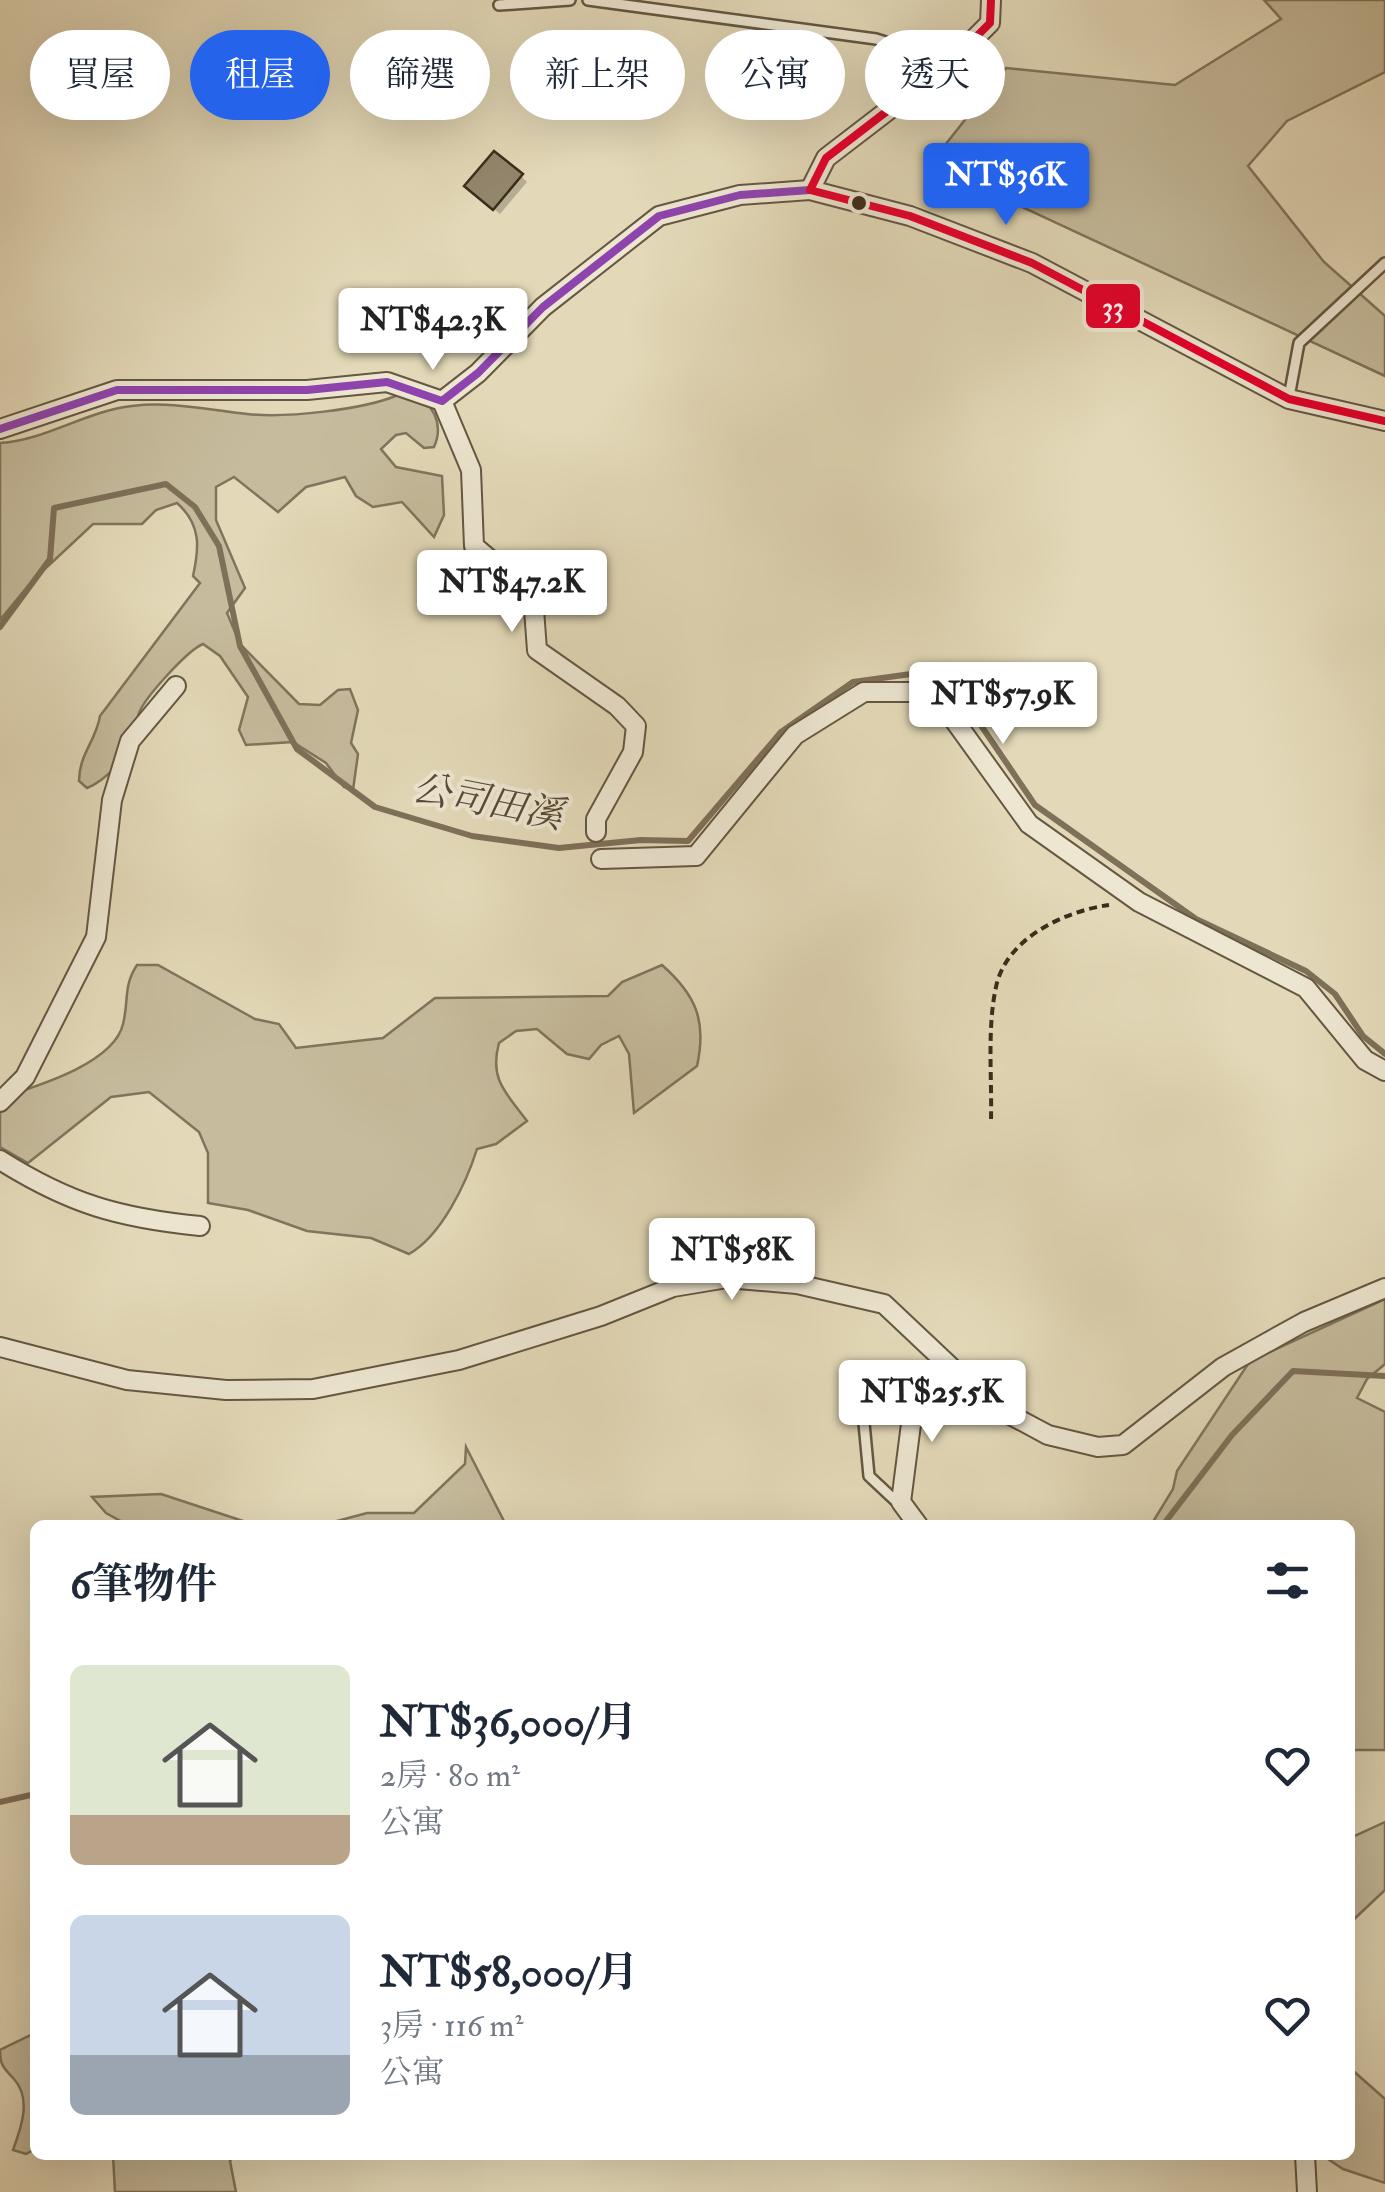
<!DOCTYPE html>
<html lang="zh-TW">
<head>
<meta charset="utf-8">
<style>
  :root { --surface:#fff; --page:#f6f6f7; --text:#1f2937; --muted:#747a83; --accent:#2563eb }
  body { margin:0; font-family:"IM FELL Double Pica","Noto Serif TC",serif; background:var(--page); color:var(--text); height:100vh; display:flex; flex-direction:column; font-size:38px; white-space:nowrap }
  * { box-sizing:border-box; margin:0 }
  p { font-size:32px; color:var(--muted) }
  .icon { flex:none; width:55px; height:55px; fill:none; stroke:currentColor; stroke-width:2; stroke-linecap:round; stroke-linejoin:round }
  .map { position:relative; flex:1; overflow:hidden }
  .sheet { position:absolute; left:30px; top:1520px; width:1325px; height:640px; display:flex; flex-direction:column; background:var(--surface); border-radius:15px; box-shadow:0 10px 40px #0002 }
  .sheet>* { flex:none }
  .top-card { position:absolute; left:30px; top:30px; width:1325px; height:90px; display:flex; gap:20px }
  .price { position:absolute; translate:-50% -85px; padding:0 22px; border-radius:10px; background:#fff; color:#222; font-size:32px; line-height:65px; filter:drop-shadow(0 2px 5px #0008) }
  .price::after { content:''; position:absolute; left:50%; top:60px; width:30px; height:22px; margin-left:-15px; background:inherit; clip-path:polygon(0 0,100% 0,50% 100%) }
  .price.on { background:var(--accent); color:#fff }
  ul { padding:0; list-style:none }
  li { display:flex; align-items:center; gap:30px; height:250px; padding:0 40px }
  li span { display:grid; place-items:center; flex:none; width:280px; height:200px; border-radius:15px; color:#555 }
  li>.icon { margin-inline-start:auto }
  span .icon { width:120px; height:120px; fill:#fffc; stroke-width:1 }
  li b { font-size:42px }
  h2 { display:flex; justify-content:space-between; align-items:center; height:120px; padding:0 40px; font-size:42px }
  .chip { padding:0 35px; border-radius:45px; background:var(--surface); box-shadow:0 10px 40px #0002; font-size:35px; line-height:90px }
  .chip.on { background:var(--accent); color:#fff }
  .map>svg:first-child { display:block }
  .green { fill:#c6bc9d; stroke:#80745c; stroke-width:2.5 }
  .shadow { fill:#0003 }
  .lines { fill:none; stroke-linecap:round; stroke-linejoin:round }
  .stream { stroke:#7e7059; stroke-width:6 }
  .building { fill:#92866d; stroke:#3b2c1b; stroke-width:2.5 }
  .lane-casing { stroke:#655742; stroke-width:14 }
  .street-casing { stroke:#655742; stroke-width:22 }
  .path { stroke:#3b2c1b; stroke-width:4; stroke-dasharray:8 5; stroke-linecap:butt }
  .lane { stroke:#ede6d1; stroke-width:9 }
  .street { stroke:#ede6d1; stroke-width:18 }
  .bus-1-casing { stroke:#ede6d1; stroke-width:15 }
  .bus-2-casing { stroke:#ede6d1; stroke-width:15 }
  .bus-1 { stroke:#8e44ad; stroke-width:8 }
  .bus-2 { stroke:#e4002b; stroke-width:8 }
  .bus-dot { fill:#3b2c1b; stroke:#ede6d1; stroke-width:4 }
  .labels { text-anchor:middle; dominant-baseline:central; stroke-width:8; stroke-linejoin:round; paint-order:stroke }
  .water-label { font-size:38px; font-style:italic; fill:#574835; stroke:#ede6d1 }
  .line-badge { stroke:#ede6d1; stroke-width:4 }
  .badge-label { font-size:28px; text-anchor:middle; font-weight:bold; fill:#fff }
</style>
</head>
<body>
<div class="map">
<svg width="1385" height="2192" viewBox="0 0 1385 2192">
  <rect width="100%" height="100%" fill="#e3d9b8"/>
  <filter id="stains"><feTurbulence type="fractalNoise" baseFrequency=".002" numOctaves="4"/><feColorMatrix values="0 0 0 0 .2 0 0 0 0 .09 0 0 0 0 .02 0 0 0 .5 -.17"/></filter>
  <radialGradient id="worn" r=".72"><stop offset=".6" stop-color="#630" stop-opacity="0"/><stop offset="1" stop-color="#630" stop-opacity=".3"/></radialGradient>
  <g class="green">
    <path d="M 1264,0 L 1385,0 L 1385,72 L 1287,121 L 1248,166 L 1324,262 L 1385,316 L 1385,376 L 930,164 L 1006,68 L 1175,85 L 1281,19 Z"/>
    <path d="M 398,395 L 424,400 C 437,413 442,429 434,447 L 424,448 L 406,433 L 396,435 L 381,449 L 396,467 L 442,476 L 444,515 L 434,537 L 402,502 L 373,507 L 356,496 L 345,477 L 306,487 L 278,512 L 234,477 L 216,487 L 216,520 L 245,588 L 227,613 L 240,644 L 299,704 L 320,705 L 338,690 L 350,689 L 358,710 L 351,743 L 358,754 L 353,790 L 344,787 L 326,763 L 293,742 L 246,745 L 239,730 L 248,697 L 220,656 L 203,644 C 188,650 145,697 139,713 C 136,721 139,730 137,737 C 130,755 105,781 87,788 L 79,781 C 79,754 96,741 100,716 L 200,583 L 193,576 C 199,549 202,525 177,503 L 156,510 L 142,524 L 93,524 L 32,581 L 0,620 L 0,443 C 47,440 86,411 132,406 C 171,401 208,410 247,414 C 286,418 363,410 398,395 Z"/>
    <path d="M 137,965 L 158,965 L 255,1019 L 279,1024 L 296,1048 L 383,1038 L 435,998 L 608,996 L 622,982 L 662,965 C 696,995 707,1021 697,1066 L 634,1113 L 629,1054 L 619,1036 L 601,1045 L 589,1059 L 567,1054 L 537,1029 L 516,1031 L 499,1043 C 489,1079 506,1093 527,1121 L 496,1144 L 477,1149 C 466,1184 441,1236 409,1254 L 371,1238 L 307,1231 L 248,1210 L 208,1203 L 208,1153 L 199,1132 L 149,1092 L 111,1097 L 28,1163 L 0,1147 L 0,1098 C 34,1087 114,1064 123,1024 C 129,1001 123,986 137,965 Z"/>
    <path d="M 1385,1299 L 1385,1364 L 1367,1379 L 1357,1398 L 1385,1412 L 1385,1750 L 1350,1750 L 1350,1525 L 1151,1525 L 1173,1489 L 1177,1471 L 1250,1361 Z"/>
    <path d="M 466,1447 L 506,1525 L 299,1525 L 322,1525 L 367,1513 L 414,1513 L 465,1464 Z"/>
    <path d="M 161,1494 L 255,1525 L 128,1525 L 106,1513 L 92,1497 Z"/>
    <path d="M 1385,1822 L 1385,1890 L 1350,1923 L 1350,1838 Z"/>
    <path d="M 35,2033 L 35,2149 L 26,2154 L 13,2150 C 21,2128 32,2099 14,2079 C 4,2068 0,2066 0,2050 Z"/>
    <path d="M 1350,2068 L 1385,2099 L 1385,2183 L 1343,2169 L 1322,2155 L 1350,2155 Z"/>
    <path d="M 113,2155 L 234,2155 L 230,2161 L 236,2192 L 115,2192 Z"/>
  </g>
  <path class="shadow" d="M 521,176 L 527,182 L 500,214 L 474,192 Z"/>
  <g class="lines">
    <g class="stream">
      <path d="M 0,627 L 50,559 L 54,508 L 166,484 L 195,507 L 219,546 L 240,646 L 297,749 L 375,807 L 472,836 L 559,848 L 641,840 L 688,841 L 781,732 L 853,682 L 911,674 L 957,690 L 1035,805 L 1196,919 L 1306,971 L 1335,994 L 1363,1036 L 1385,1054"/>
      <path d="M 1163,1525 L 1232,1435 L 1293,1371 L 1385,1376"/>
      <path d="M 0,1802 L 35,1794"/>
    </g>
  </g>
  <path class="building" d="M 494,151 L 523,174 L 493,210 L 464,186 Z"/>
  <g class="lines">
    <defs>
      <g id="lane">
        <path d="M 588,0 L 876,39 L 950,62"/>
        <path d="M 499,5 L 570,0"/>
        <path d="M 1289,397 L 1299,343 L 1385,263"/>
        <path d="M 862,1402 L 869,1476 L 900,1505"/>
      </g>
      <g id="street">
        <path d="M 991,0 L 990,23 L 951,62 L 826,158 L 810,190 L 910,216 L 1032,263 L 1289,399 L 1385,421"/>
        <path d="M 442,401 L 471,470 L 474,546 L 533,596 L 537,650 L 617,706 L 636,726 L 633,752 L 596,819 L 596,832"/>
        <path d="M 0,429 L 117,390 L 307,390 L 387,382 L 442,401 L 478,373 L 543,307 L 659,216 L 740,195 L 810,190"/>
        <path d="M 601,859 L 696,856 L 795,735 L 864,692 L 916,692 L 944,706 L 1029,824 L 1139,902 L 1306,988 L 1365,1060 L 1385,1071"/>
        <path d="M 0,1102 L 25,1077 L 96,937 L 112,800 L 130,741 L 176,686"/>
        <path d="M 0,1160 C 70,1204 119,1218 200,1226"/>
        <path d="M 0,1347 L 127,1380 L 226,1390 L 313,1389 L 459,1360 L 601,1316 L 673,1287 L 727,1278 L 797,1284 L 884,1304 L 990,1404 L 1048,1435 L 1098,1447 L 1123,1445 L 1223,1367 L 1304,1322 L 1385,1288"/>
        <path d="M 918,1525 L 901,1502 L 911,1424 L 952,1371"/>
        <path d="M 1305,2155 L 1307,2192"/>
      </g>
    </defs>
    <use href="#lane" class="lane-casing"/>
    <use href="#street" class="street-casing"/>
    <path class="path" d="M 991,1119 C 992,1077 987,1028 996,987 C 1006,938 1065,911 1109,905"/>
    <use href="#lane" class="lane"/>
    <use href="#street" class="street"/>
    <defs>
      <path id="bus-1" d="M 0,429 L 117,390 L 307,390 L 387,382 L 442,401 L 478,373 L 543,307 L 659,216 L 740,195 L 810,190"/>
      <path id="bus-2" d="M 991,0 L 990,23 L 951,62 L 826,158 L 810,190 L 910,216 L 1032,263 L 1289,399 L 1385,421"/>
    </defs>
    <use href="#bus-1" class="bus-1-casing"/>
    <use href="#bus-2" class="bus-2-casing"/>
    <use href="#bus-1" class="bus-1"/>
    <use href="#bus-2" class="bus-2"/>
  </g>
  <circle class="bus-dot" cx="859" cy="203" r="9"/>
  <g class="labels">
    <g class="water-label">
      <text transform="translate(488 802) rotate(11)">公司田溪</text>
    </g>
  </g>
  <rect class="line-badge" x="1084" y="282" width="58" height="48" rx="10" fill="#e4002b"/>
  <g class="badge-label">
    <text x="1113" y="316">33</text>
  </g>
  <rect width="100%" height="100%" filter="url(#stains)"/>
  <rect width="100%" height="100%" fill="url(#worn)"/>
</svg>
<b class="price on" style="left:1006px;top:228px">NT$36K</b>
<b class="price" style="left:433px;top:373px">NT$42.3K</b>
<b class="price" style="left:512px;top:635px">NT$47.2K</b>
<b class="price" style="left:1003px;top:747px">NT$57.9K</b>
<b class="price" style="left:732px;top:1303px">NT$58K</b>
<b class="price" style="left:932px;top:1445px">NT$25.5K</b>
<div class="top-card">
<a class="chip">買屋</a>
<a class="chip on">租屋</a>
<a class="chip">篩選</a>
<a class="chip">新上架</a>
<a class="chip">公寓</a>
<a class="chip">透天</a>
</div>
<section class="sheet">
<h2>6筆物件<svg class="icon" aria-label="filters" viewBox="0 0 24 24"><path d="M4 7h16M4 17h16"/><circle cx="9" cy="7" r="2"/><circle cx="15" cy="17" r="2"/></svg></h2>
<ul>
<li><span style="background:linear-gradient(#dfe7d0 75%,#b9a48a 0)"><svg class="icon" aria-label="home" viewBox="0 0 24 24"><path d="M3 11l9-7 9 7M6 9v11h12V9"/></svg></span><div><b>NT$36,000/月</b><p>2房 · 80 m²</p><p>公寓</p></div><svg class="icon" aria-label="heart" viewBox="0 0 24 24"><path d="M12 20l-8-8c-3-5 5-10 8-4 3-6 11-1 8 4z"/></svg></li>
<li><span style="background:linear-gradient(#c9d6e8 70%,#9aa5b1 0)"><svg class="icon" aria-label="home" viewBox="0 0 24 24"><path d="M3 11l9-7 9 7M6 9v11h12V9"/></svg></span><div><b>NT$58,000/月</b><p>3房 · 116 m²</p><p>公寓</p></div><svg class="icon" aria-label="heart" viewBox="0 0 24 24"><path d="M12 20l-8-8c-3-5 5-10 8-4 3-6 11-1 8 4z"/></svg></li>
</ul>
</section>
</div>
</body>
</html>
